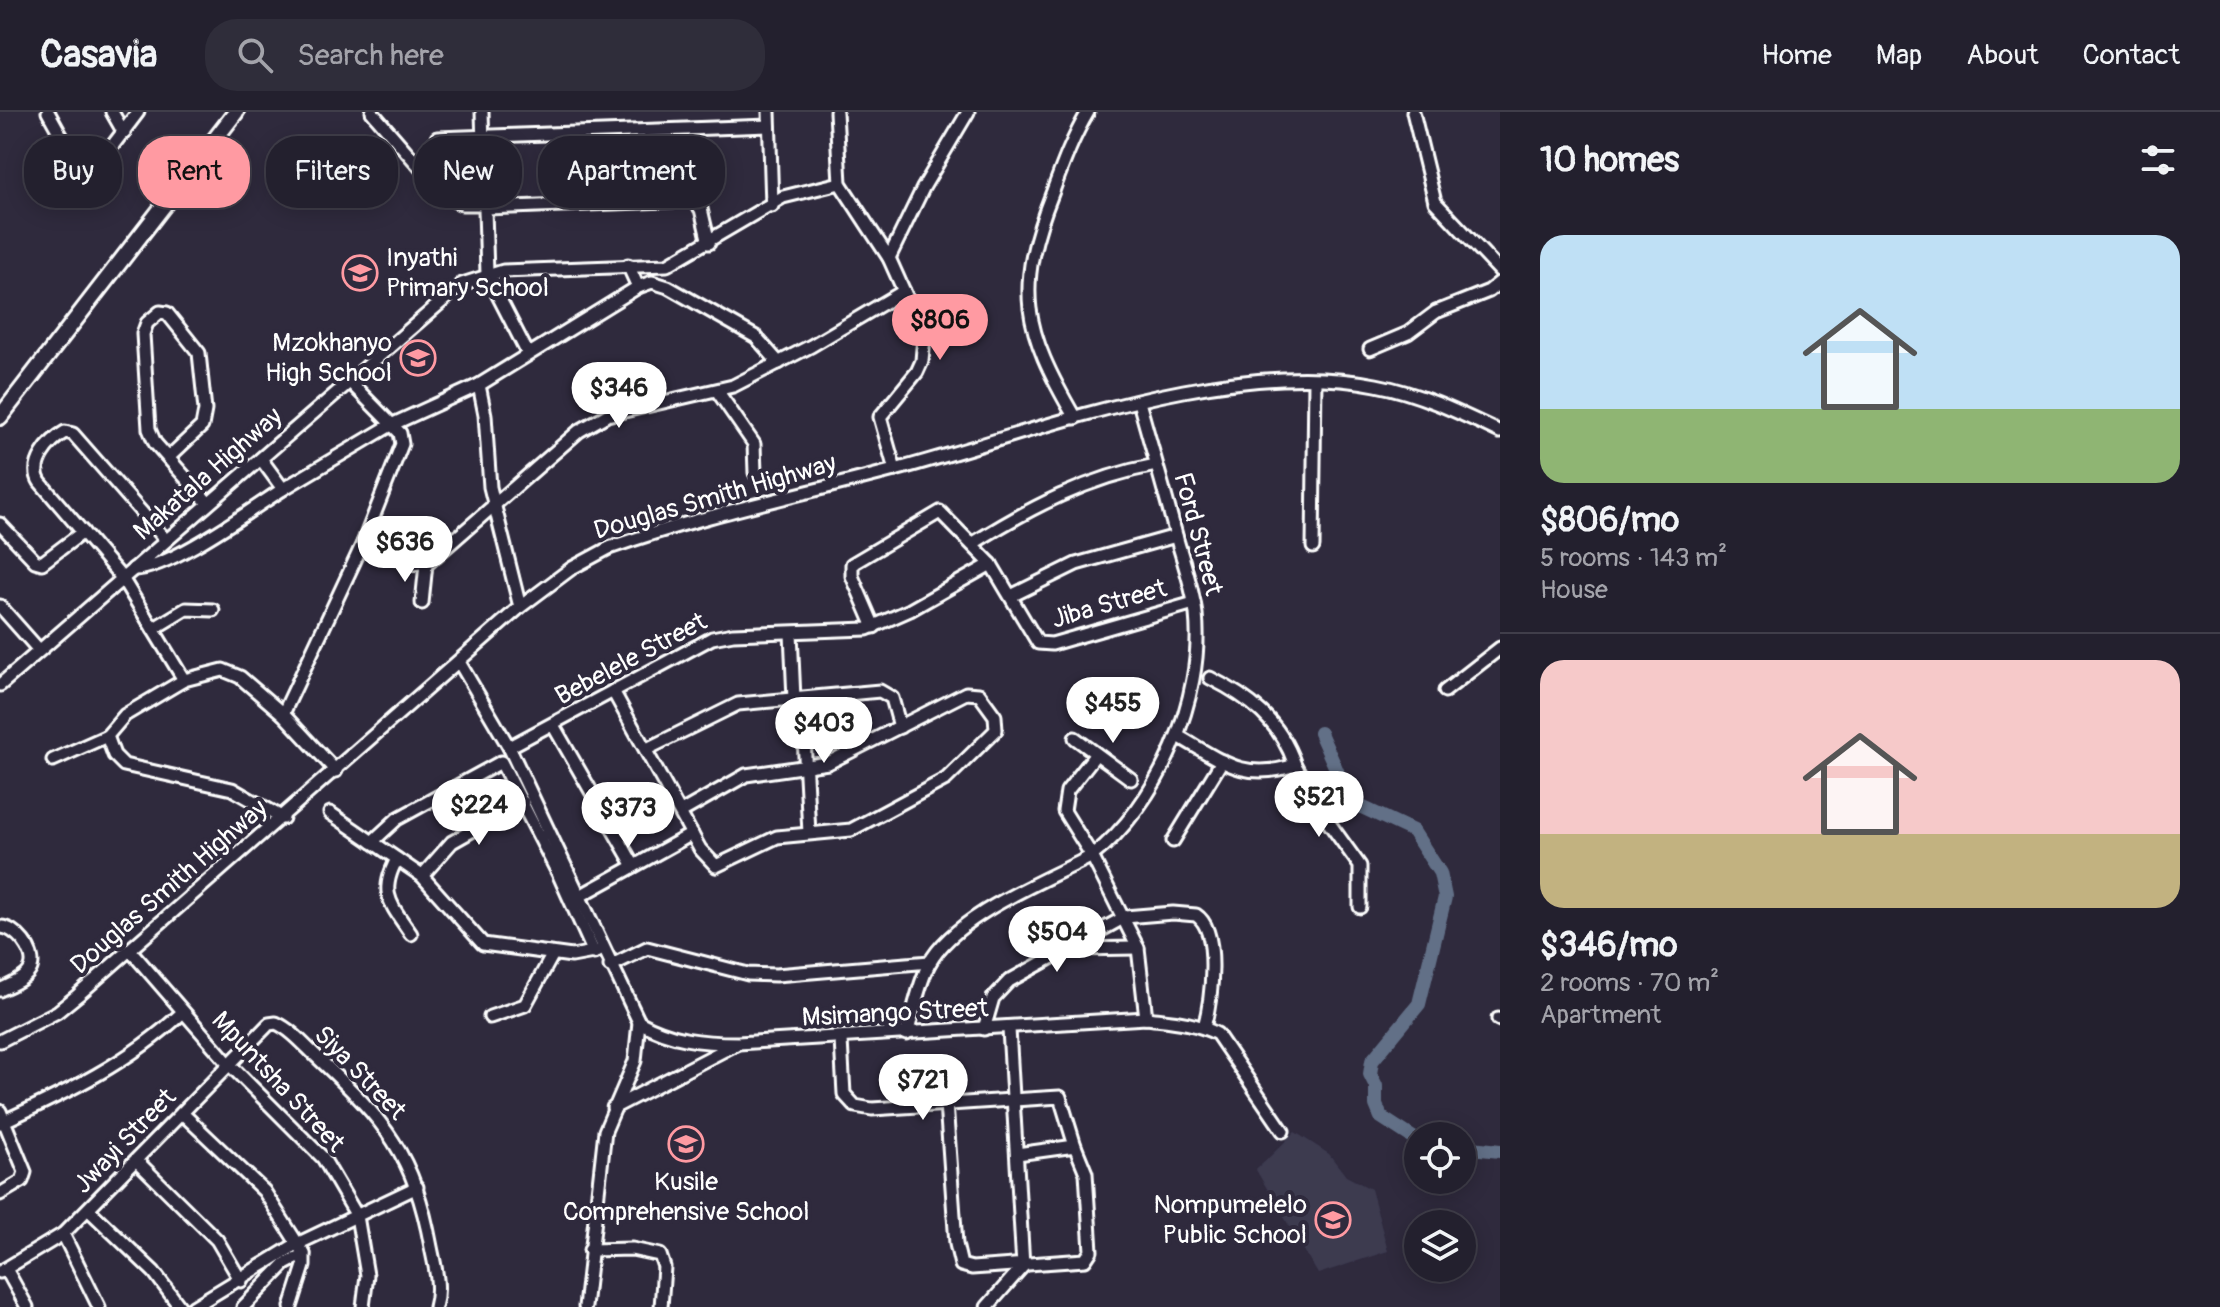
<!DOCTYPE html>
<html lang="en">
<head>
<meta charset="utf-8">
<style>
  :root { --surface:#23202e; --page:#2f2d3a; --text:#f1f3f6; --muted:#a3a3aa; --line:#403e4a; --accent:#ff9aa2 }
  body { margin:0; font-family:Pangolin,sans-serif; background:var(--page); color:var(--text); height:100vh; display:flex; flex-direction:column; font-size:30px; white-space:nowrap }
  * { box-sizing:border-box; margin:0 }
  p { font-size:26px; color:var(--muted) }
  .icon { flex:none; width:44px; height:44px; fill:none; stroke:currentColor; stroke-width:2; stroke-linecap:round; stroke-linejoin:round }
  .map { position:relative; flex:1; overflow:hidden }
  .sheet { display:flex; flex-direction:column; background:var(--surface); width:720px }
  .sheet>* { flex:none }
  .top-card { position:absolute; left:24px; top:24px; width:760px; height:72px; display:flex; gap:16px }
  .buttons { position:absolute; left:1404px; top:1010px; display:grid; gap:16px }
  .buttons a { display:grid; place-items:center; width:72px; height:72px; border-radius:50%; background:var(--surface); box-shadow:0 4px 20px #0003,0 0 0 2px var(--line); font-size:40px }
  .price { position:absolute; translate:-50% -68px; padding:0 18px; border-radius:28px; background:#fff; color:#222; font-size:26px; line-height:52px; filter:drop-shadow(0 2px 4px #0008) }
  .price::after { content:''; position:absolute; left:50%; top:48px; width:24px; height:18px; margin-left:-12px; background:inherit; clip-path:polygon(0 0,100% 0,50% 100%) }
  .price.active { background:var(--accent); color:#111 }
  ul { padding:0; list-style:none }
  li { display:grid; align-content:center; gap:16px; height:424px; padding:0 40px }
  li+li { border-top:2px solid var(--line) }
  li span { display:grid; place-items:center; height:248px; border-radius:24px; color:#555 }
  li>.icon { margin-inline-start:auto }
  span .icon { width:144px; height:144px; fill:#fffc; stroke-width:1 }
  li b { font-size:34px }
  h2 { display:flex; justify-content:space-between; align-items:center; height:96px; padding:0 40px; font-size:34px }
  .pill { padding:0 28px; border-radius:32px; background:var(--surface); box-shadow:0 4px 20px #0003,0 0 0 2px var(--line); font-size:28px; line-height:72px }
  .pill.active { background:var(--accent); color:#111 }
  header { display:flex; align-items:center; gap:48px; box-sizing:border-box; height:112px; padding:0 40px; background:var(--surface); border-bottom:2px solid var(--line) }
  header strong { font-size:38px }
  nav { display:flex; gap:44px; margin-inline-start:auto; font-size:28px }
  .search { width:560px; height:72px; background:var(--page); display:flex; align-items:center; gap:20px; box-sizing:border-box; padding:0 28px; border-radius:32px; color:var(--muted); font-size:30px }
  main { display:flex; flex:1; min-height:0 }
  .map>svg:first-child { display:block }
  .built { fill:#3c3a50 }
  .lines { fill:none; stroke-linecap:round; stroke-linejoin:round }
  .river { stroke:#627087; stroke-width:14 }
  .minor-casing { stroke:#fff; stroke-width:17 }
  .major-casing { stroke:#fff; stroke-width:20 }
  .minor { stroke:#2f2a3d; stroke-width:11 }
  .major { stroke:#2f2a3d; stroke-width:14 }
  .labels { text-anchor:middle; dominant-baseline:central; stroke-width:8; stroke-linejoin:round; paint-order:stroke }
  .poi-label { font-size:26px; fill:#fff; stroke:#2f2a3d; text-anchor:end }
  .street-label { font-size:26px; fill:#fff; stroke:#2f2a3d }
</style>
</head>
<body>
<header>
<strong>Casavia</strong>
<div class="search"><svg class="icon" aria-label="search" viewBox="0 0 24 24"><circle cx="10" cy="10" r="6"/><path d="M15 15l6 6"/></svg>Search here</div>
<nav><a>Home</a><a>Map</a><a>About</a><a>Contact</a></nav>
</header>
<main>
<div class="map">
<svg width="1500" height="1195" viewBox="0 0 1500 1195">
  <rect width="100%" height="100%" fill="#2f2a3d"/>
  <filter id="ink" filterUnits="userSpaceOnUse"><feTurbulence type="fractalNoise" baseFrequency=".0125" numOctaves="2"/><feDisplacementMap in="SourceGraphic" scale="16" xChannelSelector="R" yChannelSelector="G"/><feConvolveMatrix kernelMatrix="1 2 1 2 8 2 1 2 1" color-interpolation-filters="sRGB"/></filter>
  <g filter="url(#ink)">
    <path class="built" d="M 1295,1020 L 1329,1042 L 1346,1064 L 1371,1077 L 1388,1139 L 1318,1162 L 1256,1058 Z"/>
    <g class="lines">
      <g class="river">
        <path d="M 1320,621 L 1351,690 L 1413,719 L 1440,761 L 1445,785 L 1419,892 L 1372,949 L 1370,962 L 1376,974 L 1376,993 L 1381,1005 L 1418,1029"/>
        <path d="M 1462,1035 L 1500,1039"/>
      </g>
      <defs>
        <g id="minor">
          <path d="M 48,0 L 73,45 L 86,53 L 107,41 L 138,0"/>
          <path d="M 112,0 L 124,21"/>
          <path d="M 372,0 L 445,84 L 462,92 L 486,92"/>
          <path d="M 482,0 L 487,162 L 528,242"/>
          <path d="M 769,0 L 772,94"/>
          <path d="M 836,0 L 840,71 L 889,146 L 924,224 L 922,249 L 917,260 L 880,305 L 895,358"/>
          <path d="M 1413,0 L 1435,90 L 1500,159"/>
          <path d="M 437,26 L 769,14"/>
          <path d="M 486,96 L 693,88 L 701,97 L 709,131"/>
          <path d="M 889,146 L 923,76 L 968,0"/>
          <path d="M 638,175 L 652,170 L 668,175 L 756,225 L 779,251"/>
          <path d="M 1370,237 L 1408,221 L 1436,200 L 1489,179 L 1500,170"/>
          <path d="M 479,273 L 485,303 L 490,375 L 520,495"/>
          <path d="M 718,280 L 754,332 L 755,361"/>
          <path d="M 1075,306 C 1023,217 1014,177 1053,79 C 1063,52 1073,25 1088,0"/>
          <path d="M 169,345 L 202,314 L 205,298 L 199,241 L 167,201 L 160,200 L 147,211 L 143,222 L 149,317 L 155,331 L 208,391"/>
          <path d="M 261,347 L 283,377 L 391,313 L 479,273 L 638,175 L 628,153"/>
          <path d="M 0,412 L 35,449 L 42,451 L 83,420"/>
          <path d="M 165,427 L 73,322 L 65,320 C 49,329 29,352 40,370 L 122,466 L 184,568"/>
          <path d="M 363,431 L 412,452 L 429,450 L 579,319 L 607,303 L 733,274 L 811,234 L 904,179"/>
          <path d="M 972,432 C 1029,396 1089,365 1156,353"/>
          <path d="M 1313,435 L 1315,268"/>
          <path d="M 133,457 C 167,459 252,397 283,377"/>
          <path d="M 1011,484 L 1076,452 L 1176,424"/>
          <path d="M 422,491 L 426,452"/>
          <path d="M 0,494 L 39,538"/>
          <path d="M 874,515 L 852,464 L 852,452 L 940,400 L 991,452 L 1038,531 L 1052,532 L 1194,491"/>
          <path d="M 153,517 L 186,497 L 213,498"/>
          <path d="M 791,521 L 794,587"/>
          <path d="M 459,550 L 509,635 L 639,910 L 635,949 L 605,1019 L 585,1195"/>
          <path d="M 0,573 L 462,172 L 503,159 L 667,153 L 783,85 L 840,71"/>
          <path d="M 613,579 L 700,737 L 716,754 L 777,725 L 851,718 L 946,667 L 996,618 L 995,604 L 979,582 L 966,581 L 828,651 L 746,663 L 681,700"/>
          <path d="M 1445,579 L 1500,536"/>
          <path d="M 802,587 L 809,721"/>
          <path d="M 283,602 L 363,431 L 402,332 L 400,321 L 349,269"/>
          <path d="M 553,613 L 634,754"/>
          <path d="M 107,624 L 114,643 L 124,653 L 232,677 L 283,706"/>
          <path d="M 1178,624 C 1222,649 1243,670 1295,653 C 1280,609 1250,586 1210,566"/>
          <path d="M 1075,626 L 1131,667"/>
          <path d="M 509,635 L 712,526 L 733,522 L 867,517 L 910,498 L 991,452"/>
          <path d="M 647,637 L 738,592 L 880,579 L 892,586 L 900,615"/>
          <path d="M 1096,642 L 1067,679 L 1064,699 L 1092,744 L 1138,836 L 1146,906"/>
          <path d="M 53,648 L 107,624 L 125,603 L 184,568 L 223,558 L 240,565 L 283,602 L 336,659"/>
          <path d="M 1295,653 L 1324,704 L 1360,754 L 1360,795"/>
          <path d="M 330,701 L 422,764 L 483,832 L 572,844 L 599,839"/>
          <path d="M 1173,729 L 1222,649"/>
          <path d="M 372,730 L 397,707 L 501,650 L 558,761 L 594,841"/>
          <path d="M 397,747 C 378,782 391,792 411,822"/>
          <path d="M 422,764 L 452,730 L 523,690"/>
          <path d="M 580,784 L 692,722"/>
          <path d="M 0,815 C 15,814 37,840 31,856 C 27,867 10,873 0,878"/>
          <path d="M 1071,837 L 1138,836"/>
          <path d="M 130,838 L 229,952 L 323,1046 L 357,1104 L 367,1163 L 363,1195"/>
          <path d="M 610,854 L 647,836 L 748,862 L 776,863 L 930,850"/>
          <path d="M 490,905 L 525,893 L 553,842"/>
          <path d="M 1498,907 L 1500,908"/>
          <path d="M 639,910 C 671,928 701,931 738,931 L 1146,906 C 1170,909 1195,910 1217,922 L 1283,1019"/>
          <path d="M 984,917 L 993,886 L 1009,869 L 1125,805 L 1173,801 L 1196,803 C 1221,819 1211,890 1204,915"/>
          <path d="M 1009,917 L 1023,1154"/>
          <path d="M 907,922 C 914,899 918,873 929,852 C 955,803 1044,769 1092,744 C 1158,693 1205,586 1196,502 C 1193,478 1185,454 1178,431 C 1166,384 1152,337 1139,290"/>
          <path d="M 841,928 L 844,982 L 855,994 L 872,997 L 1060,985 L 1075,1034"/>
          <path d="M 0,929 L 57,900 L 78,883 L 520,495 L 572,456 L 609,436 C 705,402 805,382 902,356 C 1044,317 1229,244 1376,273 C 1419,281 1460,301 1500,320"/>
          <path d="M 946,991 L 956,1132 L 961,1153 L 972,1156 L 1085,1148 L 1091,1139 L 1086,1061 L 1075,1034 L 1017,1042"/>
          <path d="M 613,996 L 736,932"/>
          <path d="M 0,999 L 25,1060 L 22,1069 L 0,1082"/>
          <path d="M 182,1001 L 264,1079 L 304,1142 L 304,1154 L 291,1195"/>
          <path d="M 0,1011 C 67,980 129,951 183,900"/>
          <path d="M 137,1049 L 217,1128 L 241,1169"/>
          <path d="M 89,1098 L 154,1160 L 180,1195"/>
          <path d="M 63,1122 L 99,1195"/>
          <path d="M 590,1138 L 632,1137 L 660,1143 L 664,1155 L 661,1195"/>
          <path d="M 6,1157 L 27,1195"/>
          <path d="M 0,1160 L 63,1122 L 269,912 L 276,911 C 292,918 305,934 318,946 C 385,1009 414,1042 431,1135 C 435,1155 441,1175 435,1195"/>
          <path d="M 193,1195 L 295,1133 L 417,1075"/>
          <path d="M 243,1195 L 285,1152 L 304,1142"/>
          <path d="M 987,1195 L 1023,1154"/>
        </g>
        <path id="major" d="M 0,305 L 236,0"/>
      </defs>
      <use href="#minor" class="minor-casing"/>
      <use href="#major" class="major-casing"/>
      <use href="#minor" class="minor"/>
      <use href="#major" class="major"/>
    </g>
  </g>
  <defs>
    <symbol id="school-ring" viewBox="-11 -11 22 22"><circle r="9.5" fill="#2f2a3d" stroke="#ff9aa2" stroke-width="1.5"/><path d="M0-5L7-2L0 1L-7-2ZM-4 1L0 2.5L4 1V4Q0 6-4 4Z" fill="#ff9aa2"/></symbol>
  </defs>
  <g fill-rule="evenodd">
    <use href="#school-ring" x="340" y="141" width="40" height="40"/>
    <use href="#school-ring" x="398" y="226" width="40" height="40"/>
    <use href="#school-ring" x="666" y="1012" width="40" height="40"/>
    <use href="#school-ring" x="1313" y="1088" width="40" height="40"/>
  </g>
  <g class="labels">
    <g class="poi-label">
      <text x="386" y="146" text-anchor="start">Inyathi<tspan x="386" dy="30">Primary School</tspan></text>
      <text x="392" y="231">Mzokhanyo<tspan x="392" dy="30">High School</tspan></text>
      <text x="686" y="1070" text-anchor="middle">Kusile<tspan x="686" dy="30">Comprehensive School</tspan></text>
      <text x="1307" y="1093">Nompumelelo<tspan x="1307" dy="30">Public School</tspan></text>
    </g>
    <g class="street-label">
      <text transform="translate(208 362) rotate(-41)">Makatala Highway</text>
      <text transform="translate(715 385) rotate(-16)">Douglas Smith Highway</text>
      <text transform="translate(1198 422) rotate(75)">Ford Street</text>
      <text transform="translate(1109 492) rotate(-16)">Jiba Street</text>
      <text transform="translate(631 547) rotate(-28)">Bebelele Street</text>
      <text transform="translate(169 775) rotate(-41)">Douglas Smith Highway</text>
      <text transform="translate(895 901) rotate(-3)">Msimango Street</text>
      <text transform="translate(360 961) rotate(46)">Siya Street</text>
      <text transform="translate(278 970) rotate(47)">Mpuntsha Street</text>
      <text transform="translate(125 1029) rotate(-46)">Jwayi Street</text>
    </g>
  </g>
</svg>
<div class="buttons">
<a><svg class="icon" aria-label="locate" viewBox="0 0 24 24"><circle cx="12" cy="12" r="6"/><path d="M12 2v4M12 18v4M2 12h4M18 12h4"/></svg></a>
<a><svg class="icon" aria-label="layers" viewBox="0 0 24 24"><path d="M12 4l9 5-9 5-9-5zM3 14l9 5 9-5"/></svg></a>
</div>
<b class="price active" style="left:940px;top:250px">$806</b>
<b class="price" style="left:619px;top:318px">$346</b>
<b class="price" style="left:405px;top:472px">$636</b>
<b class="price" style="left:1113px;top:633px">$455</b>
<b class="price" style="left:824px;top:653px">$403</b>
<b class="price" style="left:1319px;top:727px">$521</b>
<b class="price" style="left:479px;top:735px">$224</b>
<b class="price" style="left:628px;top:738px">$373</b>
<b class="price" style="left:1057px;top:862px">$504</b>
<b class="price" style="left:923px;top:1010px">$721</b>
<div class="top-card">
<a class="pill">Buy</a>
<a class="pill active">Rent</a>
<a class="pill">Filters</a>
<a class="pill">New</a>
<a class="pill">Apartment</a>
</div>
</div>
<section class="sheet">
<h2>10 homes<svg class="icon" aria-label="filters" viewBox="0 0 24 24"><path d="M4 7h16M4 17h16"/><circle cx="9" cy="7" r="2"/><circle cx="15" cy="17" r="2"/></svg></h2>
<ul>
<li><span style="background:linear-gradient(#bfe0f5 70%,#8fb573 0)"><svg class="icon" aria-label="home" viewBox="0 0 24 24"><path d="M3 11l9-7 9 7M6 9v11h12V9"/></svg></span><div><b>$806/mo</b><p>5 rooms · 143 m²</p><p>House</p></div></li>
<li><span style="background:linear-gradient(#f6c9c9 70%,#c2b280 0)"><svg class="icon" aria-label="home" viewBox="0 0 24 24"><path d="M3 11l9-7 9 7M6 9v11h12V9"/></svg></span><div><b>$346/mo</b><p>2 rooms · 70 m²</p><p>Apartment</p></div></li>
</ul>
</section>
</main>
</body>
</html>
